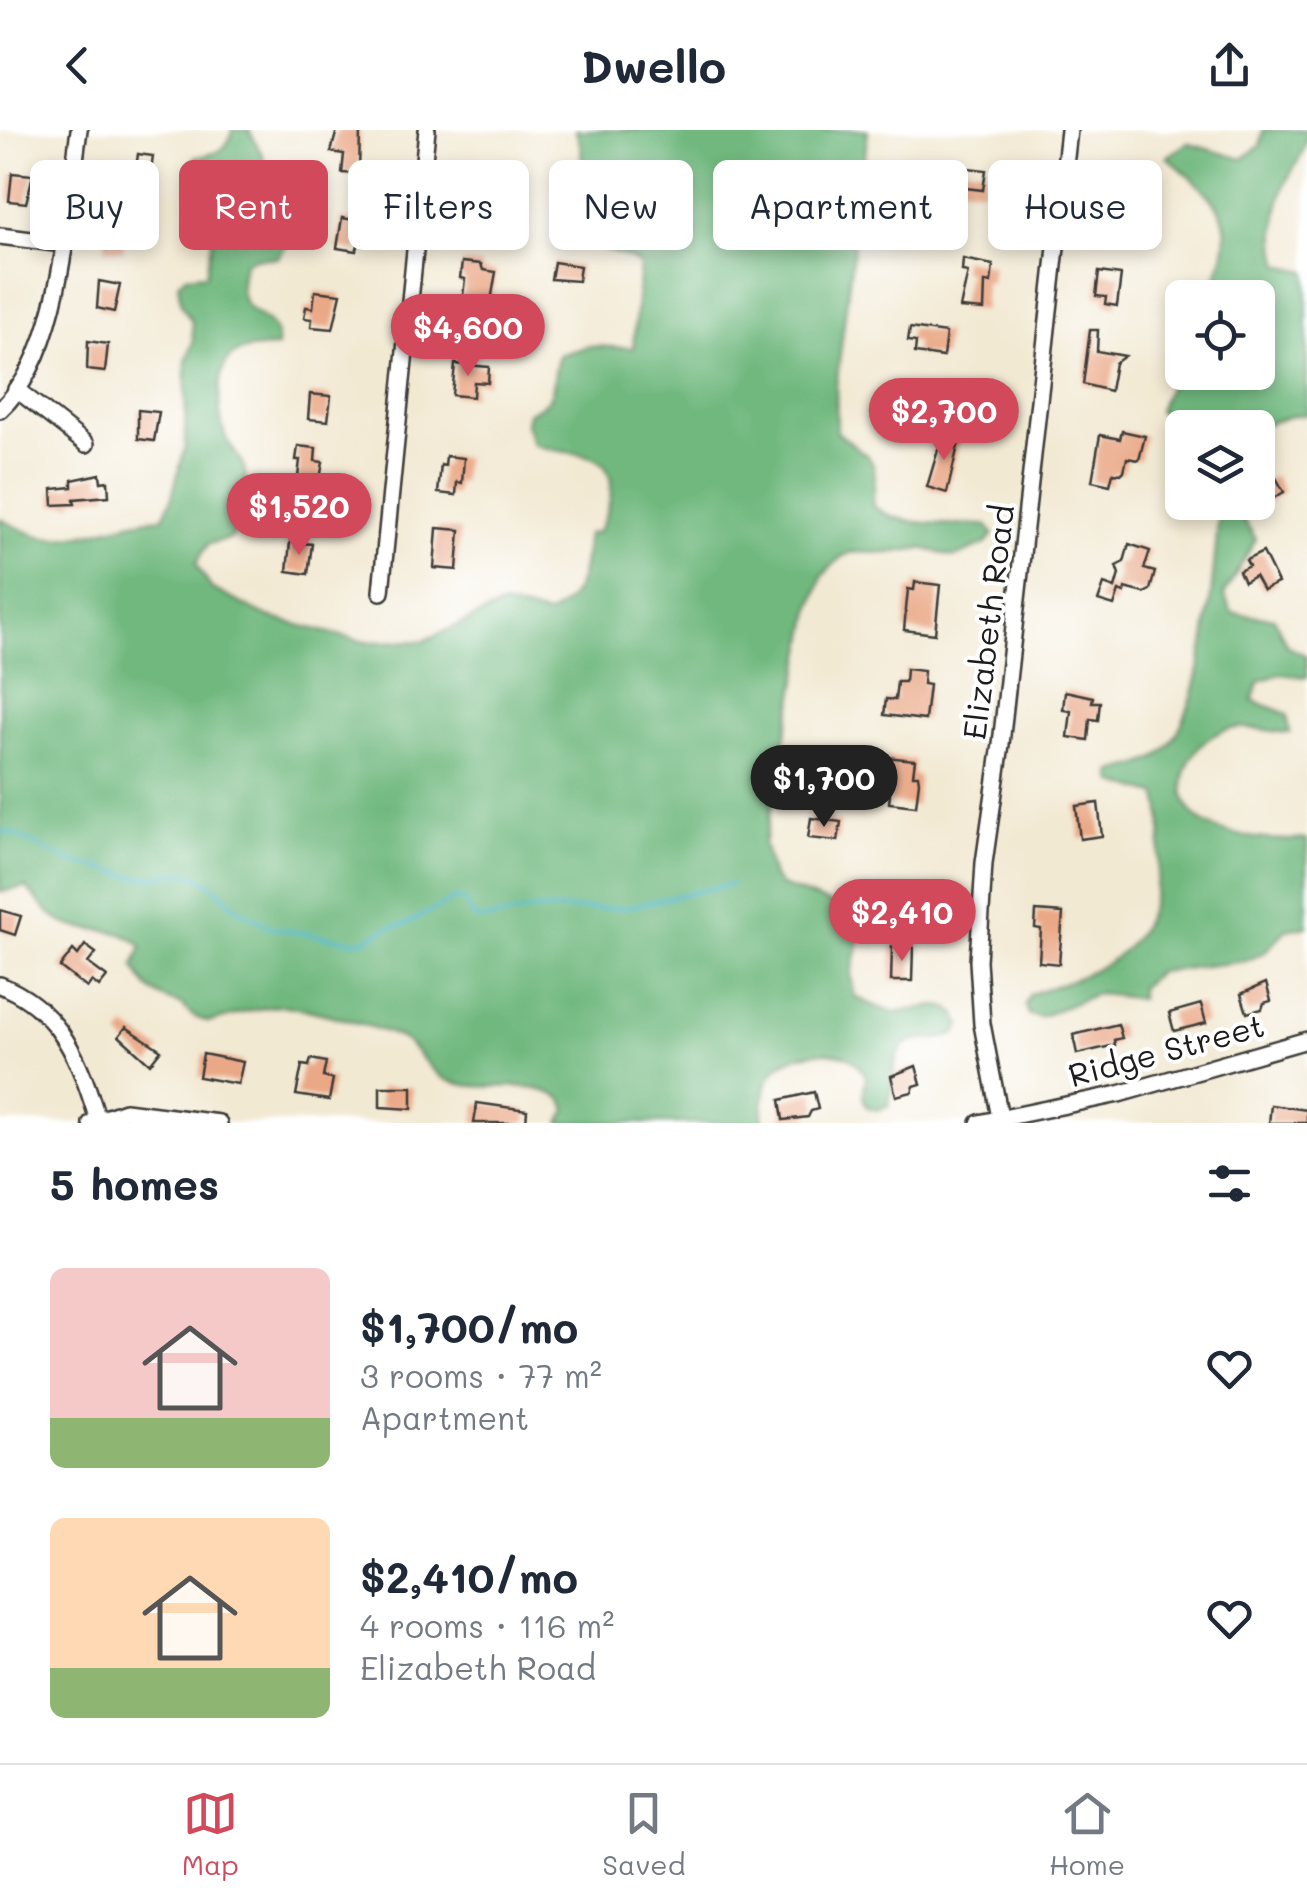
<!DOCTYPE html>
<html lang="en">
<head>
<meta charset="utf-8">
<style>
  :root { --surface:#fff; --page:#f2f2f3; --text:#1f2937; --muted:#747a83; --line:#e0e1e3; --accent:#d1495b }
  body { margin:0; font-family:Mali,sans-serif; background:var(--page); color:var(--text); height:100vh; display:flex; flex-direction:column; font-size:38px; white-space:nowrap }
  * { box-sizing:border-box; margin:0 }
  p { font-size:32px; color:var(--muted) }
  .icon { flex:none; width:55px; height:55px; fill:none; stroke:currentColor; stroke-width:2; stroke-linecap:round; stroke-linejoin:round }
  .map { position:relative; height:993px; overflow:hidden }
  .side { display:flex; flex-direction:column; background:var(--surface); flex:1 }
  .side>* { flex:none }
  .top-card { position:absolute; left:30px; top:30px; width:1248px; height:90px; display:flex; gap:20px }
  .buttons { position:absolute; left:1165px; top:150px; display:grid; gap:20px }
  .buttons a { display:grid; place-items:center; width:110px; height:110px; border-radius:15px; background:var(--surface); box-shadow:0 5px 15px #0003; font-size:50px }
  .price { position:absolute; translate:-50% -85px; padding:0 22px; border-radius:35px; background:var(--accent); color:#fff; font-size:32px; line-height:65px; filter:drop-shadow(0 2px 5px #0008) }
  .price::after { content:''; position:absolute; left:50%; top:60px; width:30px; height:22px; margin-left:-15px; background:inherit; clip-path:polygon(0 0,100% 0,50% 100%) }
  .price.active { background:#222; color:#fff }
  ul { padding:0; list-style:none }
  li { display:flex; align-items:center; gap:30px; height:250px; padding:0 50px }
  li span { display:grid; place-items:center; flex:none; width:280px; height:200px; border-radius:15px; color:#555 }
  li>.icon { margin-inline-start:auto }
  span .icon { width:120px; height:120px; fill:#fffc; stroke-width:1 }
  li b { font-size:42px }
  h2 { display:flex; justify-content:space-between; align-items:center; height:120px; padding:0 50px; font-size:42px }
  .chip { padding:0 35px; border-radius:15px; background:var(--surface); box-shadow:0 5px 15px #0003; font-size:35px; line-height:90px }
  .chip.active { background:var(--accent); color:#fff }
  header { display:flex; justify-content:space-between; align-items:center; height:130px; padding:0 50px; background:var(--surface); font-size:45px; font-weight:700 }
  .tabs { display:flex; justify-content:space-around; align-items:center; height:140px; border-top:2px solid var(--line); background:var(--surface); font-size:28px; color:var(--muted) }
  .tabs a { display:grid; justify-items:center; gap:5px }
  .tabs .active { color:var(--accent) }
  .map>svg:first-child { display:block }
  .forest { fill:#70b87e; stroke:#466a4d; stroke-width:2.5 }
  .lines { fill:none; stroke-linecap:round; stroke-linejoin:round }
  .stream { stroke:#48b5c3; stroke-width:4 }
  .building { fill:#eaa887 }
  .minor-casing { stroke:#3c3b37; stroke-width:20 }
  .minor { stroke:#fff; stroke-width:15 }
  .labels { text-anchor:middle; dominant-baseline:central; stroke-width:8; stroke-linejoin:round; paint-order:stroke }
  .street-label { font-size:32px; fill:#1c1c1c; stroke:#fff }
</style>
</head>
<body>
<header><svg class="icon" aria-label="back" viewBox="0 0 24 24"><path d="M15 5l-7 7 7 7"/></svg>Dwello<svg class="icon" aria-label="share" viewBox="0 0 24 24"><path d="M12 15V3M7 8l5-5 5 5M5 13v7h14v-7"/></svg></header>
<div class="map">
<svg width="1307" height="993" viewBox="0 0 1307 993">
  <rect width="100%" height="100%" fill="#fff"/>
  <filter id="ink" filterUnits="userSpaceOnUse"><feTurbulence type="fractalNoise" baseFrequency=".01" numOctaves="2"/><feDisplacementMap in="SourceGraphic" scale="20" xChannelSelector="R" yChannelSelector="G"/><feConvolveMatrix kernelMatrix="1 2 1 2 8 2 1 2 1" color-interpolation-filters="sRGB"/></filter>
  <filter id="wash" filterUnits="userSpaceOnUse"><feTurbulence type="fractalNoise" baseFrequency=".0048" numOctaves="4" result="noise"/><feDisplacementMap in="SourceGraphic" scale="40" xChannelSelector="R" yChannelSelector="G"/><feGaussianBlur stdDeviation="2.25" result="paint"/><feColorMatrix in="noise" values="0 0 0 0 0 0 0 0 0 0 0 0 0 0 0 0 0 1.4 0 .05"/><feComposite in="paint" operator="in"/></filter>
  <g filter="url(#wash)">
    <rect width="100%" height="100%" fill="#f2e9d3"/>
    <g class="forest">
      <path d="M 232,0 L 249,0 L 263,26 L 265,38 L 249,56 L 246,80 L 252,90 L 274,99 L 285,118 L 277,128 L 254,128 L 245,133 C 226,198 281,173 277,217 C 264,218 242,217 232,226 C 214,240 218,289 226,308 C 231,320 243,329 245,341 C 249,368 246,385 231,408 L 208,414 L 196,434 L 211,458 L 268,487 L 365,512 L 423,511 L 503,475 L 548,485 C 585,465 582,441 587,404 L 598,402 C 605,390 612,370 611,355 C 609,314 561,328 533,314 L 526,294 L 528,283 C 563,267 548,257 559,225 L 589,216 L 633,218 L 640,136 C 627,120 596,125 586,107 C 567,75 593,34 575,0 L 868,0 L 836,257 L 837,302 C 874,332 879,325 872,375 C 897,398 955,394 987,395 L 993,404 L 986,414 L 955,427 L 922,418 L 888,423 L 852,422 L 841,427 L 823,445 L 812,476 L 764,714 L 773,747 L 781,756 L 835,775 L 852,789 L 859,813 L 851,846 L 855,867 C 866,871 883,881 895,882 C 919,883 950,861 961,895 L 956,904 C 935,912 932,907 915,910 C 891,914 892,956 889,975 L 877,980 L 867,977 L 863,967 L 866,945 C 861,940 856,932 850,928 C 824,915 778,924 767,953 C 763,965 763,981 762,993 L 560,993 L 567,980 L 563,969 C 521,945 488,965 450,951 C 432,945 419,921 404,910 C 389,900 294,874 277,876 C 254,878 231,887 209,892 C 197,888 189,886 183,875 C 158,868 145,860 134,836 L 142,816 C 113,791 87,806 60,791 C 47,783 36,768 26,757 L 0,762 L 0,389 C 14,395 30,405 44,407 C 83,412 123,389 162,388 L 171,370 L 185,317 L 186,231 L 193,212 L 192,192 L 181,174 L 178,153 L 186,146 L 206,144 L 214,100 L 212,66 L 193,40 L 195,28 C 215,23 229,22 232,0 Z"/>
      <path d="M 1263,0 L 1307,0 C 1307,23 1293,36 1284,57 C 1275,80 1273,112 1280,135 L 1307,141 L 1307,285 L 1295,285 L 1257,297 L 1187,298 L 1158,281 L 1182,225 L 1182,242 L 1258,242 L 1258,168 L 1208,167 C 1242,90 1227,78 1167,27 L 1187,13 L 1242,29 L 1260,16 Z"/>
      <path d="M 1215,373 L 1233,373 L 1256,409 L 1224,464 L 1232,483 L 1274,488 L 1287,516 L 1307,526 L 1307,547 L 1280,544 L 1260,551 L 1252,570 L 1287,584 L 1290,603 C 1273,602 1253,596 1236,598 C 1191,602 1164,664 1200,690 C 1225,708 1278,712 1307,709 L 1307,796 L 1286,800 L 1265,822 L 1246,831 L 1157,842 L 1140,858 L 1140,869 L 1098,863 L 1040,887 L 1029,885 L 1025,875 L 1030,864 C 1108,839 1151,823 1159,733 C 1161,708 1165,687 1157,664 L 1114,653 L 1112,642 C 1126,638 1145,635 1157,627 C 1206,593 1214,436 1219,379 Z"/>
    </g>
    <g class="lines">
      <path class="stream" d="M 0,701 L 16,705 L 68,730 L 136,747 L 157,747 L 177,742 L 198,747 L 210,753 L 235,777 L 272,798 L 353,811 L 365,810 L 387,798 L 406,794 L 454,769 L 465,771 L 471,784 L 481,790 L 536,780 L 623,778 L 731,754"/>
    </g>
    <g id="blocks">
      <g class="building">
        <path d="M 337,0 L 360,0 L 359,44 L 342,43 L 344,24 L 331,22 Z"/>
        <path d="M 138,24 L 153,26 L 151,41 L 140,39 L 137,62 L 130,61 L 130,66 L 109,64 L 117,36 L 136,38 Z"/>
        <path d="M 951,36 L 986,40 L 983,60 L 948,56 Z"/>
        <path d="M 1106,41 L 1136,43 L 1136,50 L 1145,50 L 1144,63 L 1121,61 L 1120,80 L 1103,78 Z"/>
        <path d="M 12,43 L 33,45 L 26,73 L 9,71 Z"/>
        <path d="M 483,50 L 505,53 L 501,85 L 479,83 Z"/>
        <path d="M 342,88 L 361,91 L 359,102 L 363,102 L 356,121 L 337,118 Z"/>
        <path d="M 106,89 L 137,93 L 136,104 L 125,103 L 123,121 L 105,119 Z"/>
        <path d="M 963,129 L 993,135 L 991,153 L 985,152 L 984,180 L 960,178 L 968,142 L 962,141 Z"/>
        <path d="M 462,132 L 481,134 L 483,140 L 496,142 L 490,177 L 462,174 L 465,149 L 460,148 Z"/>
        <path d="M 554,132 L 580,136 L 578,151 L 551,149 Z"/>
        <path d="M 1099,142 L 1121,145 L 1117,176 L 1105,174 L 1106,167 L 1096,166 Z"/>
        <path d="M 99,151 L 120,155 L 114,182 L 97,178 Z"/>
        <path d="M 315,161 L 341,164 L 333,199 L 311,197 L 312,189 L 304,188 L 306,177 L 313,178 Z"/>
        <path d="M 910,198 L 946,203 L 943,227 L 915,223 L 916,212 L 908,211 Z"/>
        <path d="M 1090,200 L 1098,200 L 1097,221 L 1125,226 L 1115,233 L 1110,261 L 1083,254 Z"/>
        <path d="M 88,211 L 108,214 L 105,242 L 87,240 Z"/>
        <path d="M 455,234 L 489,237 L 488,253 L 474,252 L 473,267 L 452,265 Z"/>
        <path d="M 310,264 L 331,266 L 328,291 L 308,289 Z"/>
        <path d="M 918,275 L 944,279 L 940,302 L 914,298 Z"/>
        <path d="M 138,280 L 159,282 L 154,311 L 138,309 Z"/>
        <path d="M 1122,301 L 1145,306 L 1139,330 L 1127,328 L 1124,341 L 1121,344 L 1113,343 L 1110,355 L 1092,351 L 1100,305 L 1120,309 Z"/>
        <path d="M 943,303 L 960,307 L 947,363 L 927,357 Z"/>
        <path d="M 298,316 L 316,318 L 315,331 L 323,332 L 317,366 L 296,364 L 300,330 L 296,330 Z"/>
        <path d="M 446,326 L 464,328 L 462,353 L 457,352 L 456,365 L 438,363 L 441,335 L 445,336 Z"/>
        <path d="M 100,344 L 101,352 L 108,351 L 109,366 L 74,369 L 75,374 L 53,375 L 52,359 L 72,357 L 72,350 Z"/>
        <path d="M 1275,346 L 1284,362 L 1258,377 L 1258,355 Z"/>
        <path d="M 437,398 L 460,400 L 457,440 L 434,438 Z"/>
        <path d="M 290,412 L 312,414 L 308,444 L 287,441 Z"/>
        <path d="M 1129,414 L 1150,421 L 1144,439 L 1155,442 L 1150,460 L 1144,463 L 1125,458 L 1124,463 L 1119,461 L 1114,476 L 1098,471 L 1104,454 L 1115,458 L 1119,444 L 1116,436 L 1124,432 Z"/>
        <path d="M 1263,422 L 1278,453 L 1263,460 L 1255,446 L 1244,452 L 1239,441 L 1249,436 L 1246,430 Z"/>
        <path d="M 915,452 L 940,455 L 935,504 L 904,500 L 908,459 L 914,460 Z"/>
        <path d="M 906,539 L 924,541 L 923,554 L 929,555 L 925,590 L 884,585 L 886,569 L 895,570 L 897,552 L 905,552 Z"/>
        <path d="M 1065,561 L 1093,567 L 1092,572 L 1100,572 L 1098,590 L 1090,589 L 1088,610 L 1068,607 L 1071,581 L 1063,580 Z"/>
        <path d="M 886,627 L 915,630 L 913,645 L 918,645 L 919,652 L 916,676 L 889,673 L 890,664 L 884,663 Z"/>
        <path d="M 1098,673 L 1102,706 L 1080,709 L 1076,676 Z"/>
        <path d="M 811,688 L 841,692 L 838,711 L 808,708 Z"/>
        <path d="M 0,780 L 21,786 L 15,805 L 0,800 Z"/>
        <path d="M 1036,781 L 1063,783 L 1059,834 L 1039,832 L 1041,799 L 1035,798 Z"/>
        <path d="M 85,815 L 96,823 L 88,833 L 107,847 L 99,857 L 92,851 L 87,858 L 60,837 L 73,820 L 78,825 Z"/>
        <path d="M 892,816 L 913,817 L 912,851 L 891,851 Z"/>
        <path d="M 1266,853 L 1271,871 L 1264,873 L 1262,879 L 1247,883 L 1241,864 Z"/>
        <path d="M 1201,874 L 1206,893 L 1174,901 L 1169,883 Z"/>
        <path d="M 1118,894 L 1122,908 L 1114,910 L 1115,915 L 1077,924 L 1073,905 Z"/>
        <path d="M 126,897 L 161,920 L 150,934 L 119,906 Z"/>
        <path d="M 203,924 L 243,932 L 238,954 L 199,947 Z"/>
        <path d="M 311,929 L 326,932 L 323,947 L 333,949 L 329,970 L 296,965 L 302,935 L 309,936 Z"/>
        <path d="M 916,936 L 921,954 L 914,956 L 912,962 L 896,966 L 891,946 Z"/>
        <path d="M 380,957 L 412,957 L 412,979 L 380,977 Z"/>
        <path d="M 814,962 L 818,979 L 811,981 L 808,987 L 783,990 L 780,970 Z"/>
        <path d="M 477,973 L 527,980 L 526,993 L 474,993 Z"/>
        <path d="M 1271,975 L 1307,980 L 1307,993 L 1269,993 Z"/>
      </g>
    </g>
  </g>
  <g filter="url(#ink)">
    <use href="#blocks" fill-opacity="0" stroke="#3c3b37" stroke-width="2.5"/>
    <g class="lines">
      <defs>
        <g id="minor">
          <path d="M 0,106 L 63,114"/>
          <path d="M 16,259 L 86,314"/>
          <path d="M 0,280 C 63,222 67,81 79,0"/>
          <path d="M 381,462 L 427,0"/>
          <path d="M 0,855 C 62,880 80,932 98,990"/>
          <path d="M 91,993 L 125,981 L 219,993"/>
          <path d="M 979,993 L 1119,964 L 1307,910"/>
          <path d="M 1001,993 L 982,894 L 978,831 L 984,733 L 1001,614 L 1069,0"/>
        </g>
      </defs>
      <use href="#minor" class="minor-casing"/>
      <use href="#minor" class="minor"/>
    </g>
  </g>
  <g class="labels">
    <g class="street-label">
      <text transform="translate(987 492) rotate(-83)">Elizabeth Road</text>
      <text transform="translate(1166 919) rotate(-15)">Ridge Street</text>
    </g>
  </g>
</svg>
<div class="buttons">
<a><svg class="icon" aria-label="locate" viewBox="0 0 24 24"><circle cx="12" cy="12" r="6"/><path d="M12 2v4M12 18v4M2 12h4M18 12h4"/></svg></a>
<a><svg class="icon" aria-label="layers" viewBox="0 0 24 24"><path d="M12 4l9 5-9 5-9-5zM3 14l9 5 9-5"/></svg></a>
</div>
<b class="price" style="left:468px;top:249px">$4,600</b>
<b class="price" style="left:944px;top:333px">$2,700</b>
<b class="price" style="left:299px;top:428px">$1,520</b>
<b class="price active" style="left:824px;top:700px">$1,700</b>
<b class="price" style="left:902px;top:834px">$2,410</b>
<div class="top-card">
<a class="chip">Buy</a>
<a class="chip active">Rent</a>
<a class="chip">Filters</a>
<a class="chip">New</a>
<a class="chip">Apartment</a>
<a class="chip">House</a>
</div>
</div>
<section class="side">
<h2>5 homes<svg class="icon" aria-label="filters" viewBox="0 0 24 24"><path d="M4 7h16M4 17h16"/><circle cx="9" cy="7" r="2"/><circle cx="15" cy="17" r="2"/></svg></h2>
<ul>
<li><span style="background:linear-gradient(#f6c9c9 75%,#8fb573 0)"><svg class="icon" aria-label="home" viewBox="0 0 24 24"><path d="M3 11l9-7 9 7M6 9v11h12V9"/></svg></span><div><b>$1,700/mo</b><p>3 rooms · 77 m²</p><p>Apartment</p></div><svg class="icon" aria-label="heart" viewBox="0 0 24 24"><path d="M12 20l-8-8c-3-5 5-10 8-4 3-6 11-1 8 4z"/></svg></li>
<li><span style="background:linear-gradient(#ffd9b3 75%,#8fb573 0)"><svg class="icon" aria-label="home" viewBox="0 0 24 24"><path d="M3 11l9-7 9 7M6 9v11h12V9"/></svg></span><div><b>$2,410/mo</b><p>4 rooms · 116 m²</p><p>Elizabeth Road</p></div><svg class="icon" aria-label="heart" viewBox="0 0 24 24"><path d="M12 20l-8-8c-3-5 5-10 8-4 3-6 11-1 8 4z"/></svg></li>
</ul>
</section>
<nav class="tabs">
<a class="active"><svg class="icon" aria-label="map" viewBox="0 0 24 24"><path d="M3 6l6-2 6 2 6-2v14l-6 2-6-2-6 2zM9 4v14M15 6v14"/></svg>Map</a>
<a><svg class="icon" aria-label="saved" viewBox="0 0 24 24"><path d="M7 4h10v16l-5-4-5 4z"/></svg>Saved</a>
<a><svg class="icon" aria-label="home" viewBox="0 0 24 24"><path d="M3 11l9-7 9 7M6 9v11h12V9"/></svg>Home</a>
</nav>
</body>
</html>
